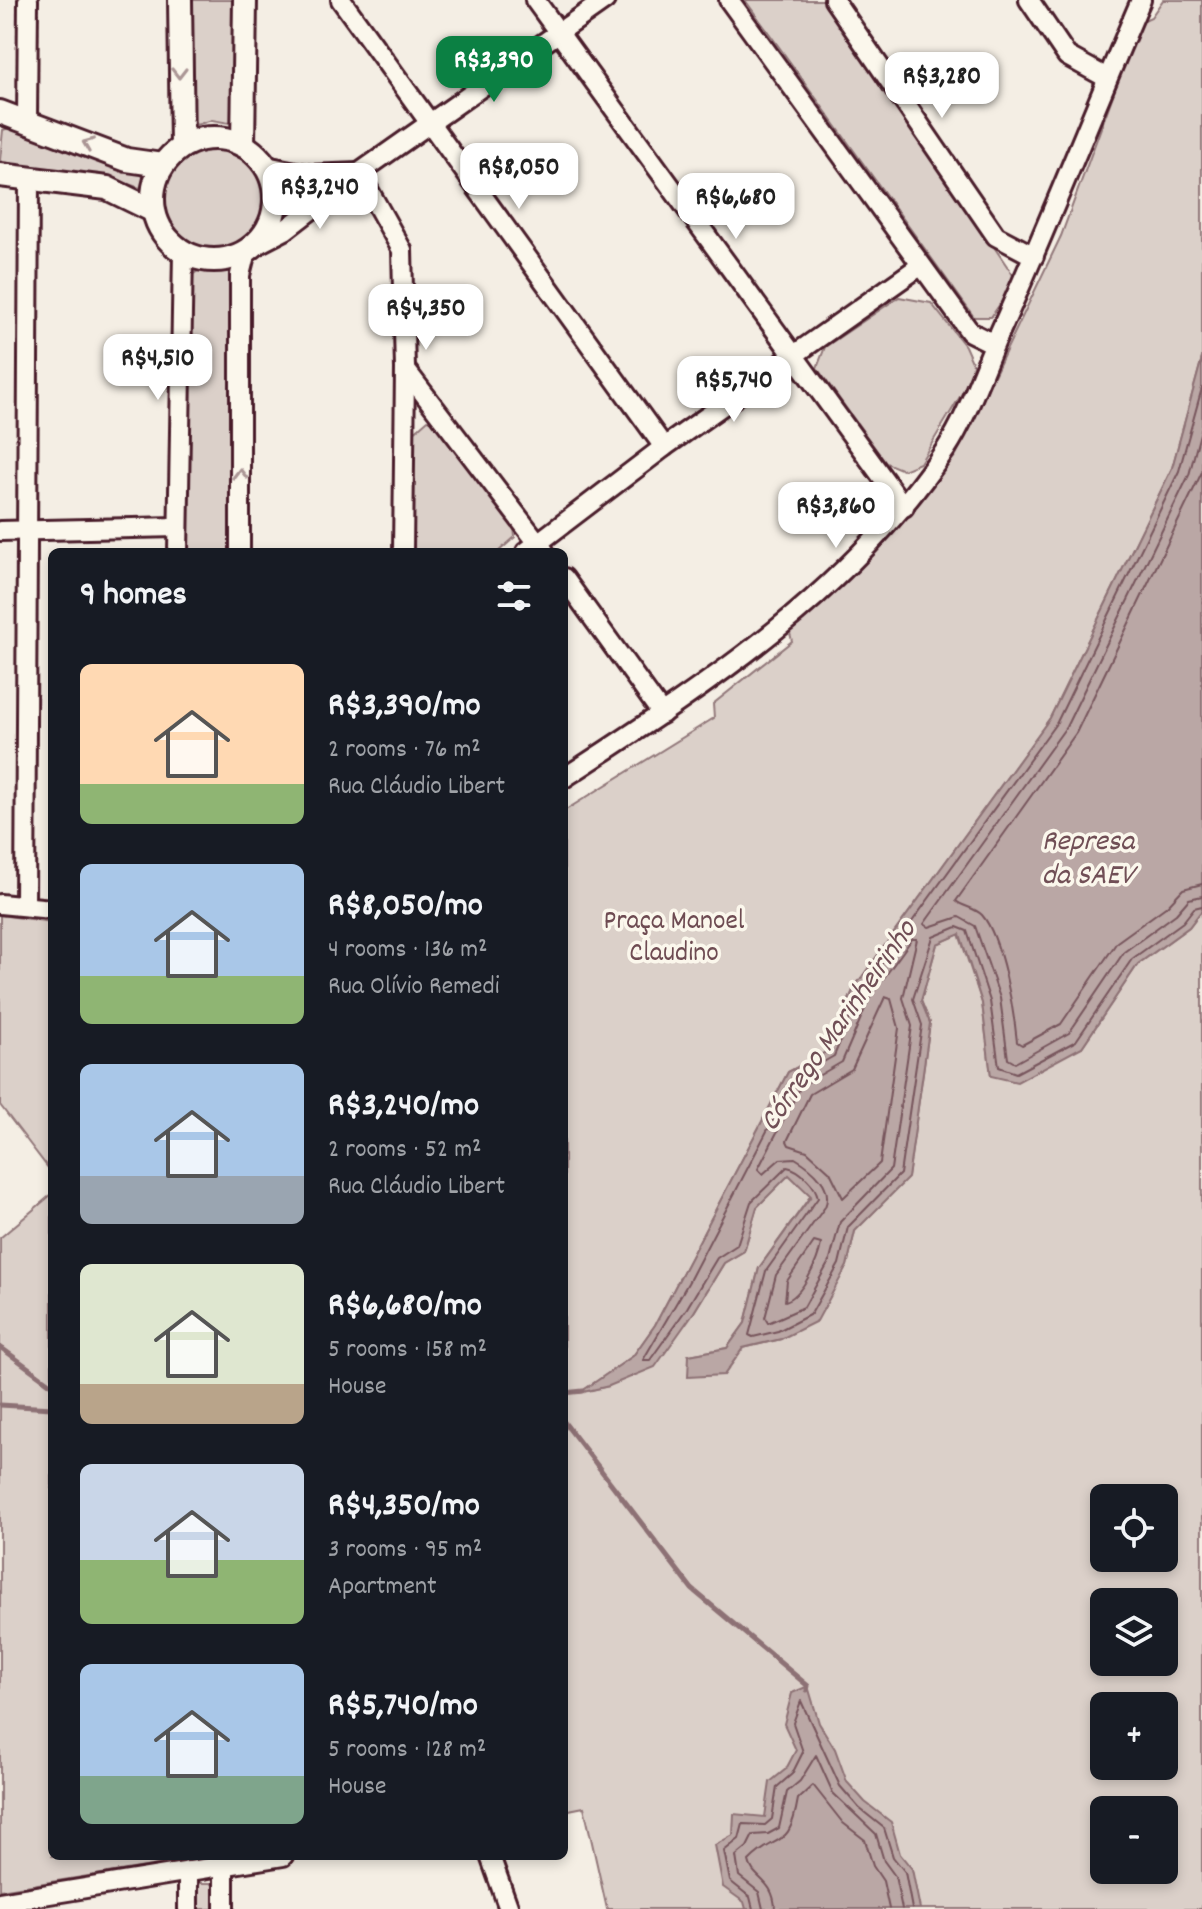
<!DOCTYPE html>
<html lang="en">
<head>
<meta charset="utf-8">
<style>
  :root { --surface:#171b24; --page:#242831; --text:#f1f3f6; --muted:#9ea1a6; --accent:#0b8043 }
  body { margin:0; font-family:Dekko,sans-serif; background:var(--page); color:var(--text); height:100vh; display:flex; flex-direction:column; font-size:30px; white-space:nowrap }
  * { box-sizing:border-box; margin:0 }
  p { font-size:26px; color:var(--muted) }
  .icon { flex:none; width:44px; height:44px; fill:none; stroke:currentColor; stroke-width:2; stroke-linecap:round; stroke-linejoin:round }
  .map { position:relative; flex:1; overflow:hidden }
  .panel { position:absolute; left:48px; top:548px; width:520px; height:1312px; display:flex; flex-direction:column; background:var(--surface); border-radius:12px; box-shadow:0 4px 12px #0003 }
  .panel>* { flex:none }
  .buttons { position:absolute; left:1090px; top:1484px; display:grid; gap:16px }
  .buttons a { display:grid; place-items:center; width:88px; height:88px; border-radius:12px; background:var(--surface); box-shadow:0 4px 12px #0003; font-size:40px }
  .price { position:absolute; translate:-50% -68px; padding:0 18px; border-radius:16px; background:#fff; color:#222; font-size:26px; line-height:52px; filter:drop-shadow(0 2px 4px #0008) }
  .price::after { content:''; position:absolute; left:50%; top:48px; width:24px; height:18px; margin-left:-12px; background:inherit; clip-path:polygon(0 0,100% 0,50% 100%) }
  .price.selected { background:var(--accent); color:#fff }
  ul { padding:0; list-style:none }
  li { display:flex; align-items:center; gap:24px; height:200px; padding:0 32px }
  li span { display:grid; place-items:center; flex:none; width:224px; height:160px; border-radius:12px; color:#555 }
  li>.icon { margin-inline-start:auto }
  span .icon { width:96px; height:96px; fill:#fffc; stroke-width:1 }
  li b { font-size:34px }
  h2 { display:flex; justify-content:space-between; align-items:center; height:96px; padding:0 32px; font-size:34px }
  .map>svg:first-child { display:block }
  .green { fill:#dbd0c9; stroke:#92787a; stroke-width:2; fill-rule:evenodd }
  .water { fill:#baa7a5; stroke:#8d7174; stroke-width:2 }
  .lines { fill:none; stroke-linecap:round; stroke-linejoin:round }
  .shore { stroke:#77555c; stroke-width:2 }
  .stream { stroke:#8d7174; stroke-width:5 }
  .minor-casing { stroke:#4a1f2b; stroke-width:24 }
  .tertiary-casing { stroke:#4a1f2b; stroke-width:28 }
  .minor { stroke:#fbf7ec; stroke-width:18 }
  .tertiary { stroke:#fbf7ec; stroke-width:22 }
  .oneway { stroke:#ab9695 }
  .labels { text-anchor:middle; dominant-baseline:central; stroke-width:7; stroke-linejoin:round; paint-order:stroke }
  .park-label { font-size:28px; fill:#6e4b52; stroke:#fbf7ec }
  .water-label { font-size:30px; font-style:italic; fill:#714f56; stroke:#fbf7ec }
</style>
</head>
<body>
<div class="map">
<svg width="1202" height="1909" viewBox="0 0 1202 1909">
  <rect width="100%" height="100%" fill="#f4eee4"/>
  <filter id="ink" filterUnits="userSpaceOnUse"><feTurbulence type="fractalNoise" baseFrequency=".0125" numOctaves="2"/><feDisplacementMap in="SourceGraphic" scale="16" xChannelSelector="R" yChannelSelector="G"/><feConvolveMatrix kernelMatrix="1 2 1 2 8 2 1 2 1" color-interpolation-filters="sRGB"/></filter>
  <g filter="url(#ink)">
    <g class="green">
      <path d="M 191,0 L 237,0 L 235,117 L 229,123 L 212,120 L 196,125 L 190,114 Z"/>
      <path d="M 745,0 L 827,0 L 1013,275 L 1013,285 L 991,317 L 974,317 Z"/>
      <path d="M 1163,0 L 1202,0 L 1202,358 L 1172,468 L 1050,718 L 854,988 L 828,1051 L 788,1072 L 655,1325 L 633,1356 L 581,1392 L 609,1386 L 694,1312 L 724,1263 L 744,1251 L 757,1207 L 789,1174 L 811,1195 L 759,1268 L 745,1323 L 727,1348 L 689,1355 L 724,1375 L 743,1348 L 781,1339 L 847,1266 L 855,1231 L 908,1177 L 930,1023 L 921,1001 L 937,944 L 959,934 L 982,1003 L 991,1075 L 1082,1047 L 1138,964 L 1189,927 L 1202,910 L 1202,1909 L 607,1909 L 584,1807 L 564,1811 L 564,811 L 714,718 L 713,704 L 792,641 L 789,629 L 841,587 L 899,527 L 956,455 L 1061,236 L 1140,22 L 1151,17 ZM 1104,1498 L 1164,1498 L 1164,1558 L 1104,1558 ZM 1104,1602 L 1164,1602 L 1164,1662 L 1104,1662 ZM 1104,1706 L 1164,1706 L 1164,1766 L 1104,1766 ZM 1104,1810 L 1164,1810 L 1164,1870 L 1104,1870 Z"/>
      <path d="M 15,126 L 141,171 L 144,181 L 140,188 L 114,179 L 6,168 L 0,160 L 3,130 Z"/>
      <circle cx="213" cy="198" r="52"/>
      <path d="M 288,177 L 328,183 L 332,186 L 291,217 L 283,209 L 287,195 L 284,183 Z"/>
      <path d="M 198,271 L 229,271 L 234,279 L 233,552 L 188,552 L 188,278 Z"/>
      <path d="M 899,297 L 931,303 L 965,346 L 973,364 L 970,380 L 920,463 L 903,470 L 886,463 L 817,368 L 825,347 Z"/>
      <path d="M 428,420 L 438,423 L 514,526 L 515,537 L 498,552 L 411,552 L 411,435 Z"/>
      <path d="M 0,915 L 52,922 L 52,1173 L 0,1105 Z"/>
      <path d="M 52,1194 L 52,1856 L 215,1856 L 0,1890 L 0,1238 Z"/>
      <path d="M 200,1883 L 211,1883 L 218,1889 L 218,1909 L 195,1909 L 195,1893 Z"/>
    </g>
    <g class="water">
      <path d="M 1202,358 L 1202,910 L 1189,927 L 1138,964 L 1082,1047 L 1017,1082 L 991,1076 L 982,1003 L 960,934 L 937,944 L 921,1001 L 930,1023 L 908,1178 L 855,1231 L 847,1266 L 817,1321 L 781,1339 L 743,1348 L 724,1375 L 688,1377 L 689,1355 L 727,1348 L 745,1323 L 759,1268 L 811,1196 L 789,1175 L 757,1207 L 744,1251 L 724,1263 L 694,1312 L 655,1367 L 609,1386 L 579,1393 L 633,1356 L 655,1325 L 788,1072 L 828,1051 L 854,988 L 1050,718 L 1172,468 Z"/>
      <path d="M 808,1686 L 819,1723 L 835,1749 L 847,1782 L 865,1802 L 891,1822 L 900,1854 L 912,1869 L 920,1909 L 746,1909 L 744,1902 L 723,1887 L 715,1845 L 733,1835 L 734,1814 L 765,1817 L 770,1782 L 786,1769 L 796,1750 L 784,1724 L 792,1693 Z"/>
    </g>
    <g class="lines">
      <g class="shore">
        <path d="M 1202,388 L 1179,471 L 1057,722 L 861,992 L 834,1056 L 794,1079 L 688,1283 L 643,1360 L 650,1360 L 687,1308 L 717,1258 L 737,1245 L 751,1202 L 787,1167 C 799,1169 816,1185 818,1198 L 766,1271 L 749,1335 L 753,1337 L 778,1331 L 811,1314 L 839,1264 L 848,1227 L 900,1174 L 922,1025 L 913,999 L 933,937 L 957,927 L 967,931 L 990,1001 L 999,1067 L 1016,1073 L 1076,1041 L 1132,959 L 1183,922 L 1194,908 L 1202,906"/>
        <path d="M 1202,426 L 1189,475 L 1066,727 L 924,924 L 929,927 L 959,917 L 975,926 L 1000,998 L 1008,1059 L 1015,1063 L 1069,1033 L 1124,952 L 1176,914 L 1189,899 L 1202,896"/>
        <path d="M 1202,472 L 1076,733 L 956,901 C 963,907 974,907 982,915 C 1002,938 1014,1012 1017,1042 L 1022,1045 L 1061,1024 L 1117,942 L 1167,906 L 1183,889 L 1202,884"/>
        <path d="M 917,939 L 903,998 L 912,1026 L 891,1169 L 840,1222 L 830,1260 L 804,1307 L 768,1323 L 765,1318 L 776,1275 L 825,1207 C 834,1186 812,1168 795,1158 L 780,1159 L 763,1174 L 758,1169 L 801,1086 L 842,1062 L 870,997 L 912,939 Z"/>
        <path d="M 885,997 L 891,999 L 899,1028 L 880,1163 L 843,1198 L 830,1172 L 807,1151 L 789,1145 L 787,1141 L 810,1094 L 852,1069 Z"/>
        <path d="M 814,1242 L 821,1244 C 818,1261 802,1297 785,1301 L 787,1281 Z"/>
        <path d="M 753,1909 L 750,1897 L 730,1881 L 724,1851 L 739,1839 L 743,1824 L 765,1825 L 772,1819 L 777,1787 L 792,1774 L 803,1752 L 793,1723 L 801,1701 L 840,1786 L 859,1808 L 884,1828 L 893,1857 L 905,1872 L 912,1909"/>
        <path d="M 763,1909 L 759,1892 L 739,1876 L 736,1856 L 747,1847 L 753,1835 L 768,1834 L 779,1828 L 787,1792 L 800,1781 L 816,1755 L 833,1793 L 876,1834 L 884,1861 L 895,1876 L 902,1909"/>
        <path d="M 775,1909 C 774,1879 752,1879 749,1861 C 778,1831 789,1852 798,1799 L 813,1785 L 843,1823 L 865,1840 L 873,1866 L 883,1881 L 889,1909"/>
      </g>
      <g class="stream">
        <path d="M 0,1347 L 52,1385"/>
        <path d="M 564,1393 L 583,1391"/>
        <path d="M 0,1405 L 52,1408"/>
        <path d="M 564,1422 L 692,1589 L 808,1686 L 807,1690"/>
      </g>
      <defs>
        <g id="minor">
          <path d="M 341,0 L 664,447"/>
          <path d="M 535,0 L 904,507"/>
          <path d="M 729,0 L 970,332 L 994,344"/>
          <path d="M 834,0 L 996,236 L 1034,256"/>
          <path d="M 1029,0 L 1067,56 L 1107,78"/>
          <path d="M 27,120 L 28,0"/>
          <path d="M 266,166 L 310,175 L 359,173"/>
          <path d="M 359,173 L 402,250 L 405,369 L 403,552"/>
          <path d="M 254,246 L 285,230 L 359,173 L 605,0"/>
          <path d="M 405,369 L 544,551"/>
          <path d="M 0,531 L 177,527"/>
          <path d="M 178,552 L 183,252"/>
          <path d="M 240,552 L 240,275 L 246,251"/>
          <path d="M 526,552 L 664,447 L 920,266"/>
          <path d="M 564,578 L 662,714"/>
          <path d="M 564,778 C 708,684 847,595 946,449 C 968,416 982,371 999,334 C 1049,224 1093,111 1141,0"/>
          <path d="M 0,904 L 52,909"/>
          <path d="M 25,906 L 29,180"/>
          <path d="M 490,1856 L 509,1909"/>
          <path d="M 224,1866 L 224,1909"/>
          <path d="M 188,1871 L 188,1909"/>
          <path d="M 0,1902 L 283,1856"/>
        </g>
        <g id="tertiary">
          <path d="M 180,0 L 182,146"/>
          <path d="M 0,112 L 127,160 L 162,165"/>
          <circle cx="214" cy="199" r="61"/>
          <path d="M 243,145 L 245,0"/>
          <path d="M 0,175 L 107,188 L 154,211"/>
        </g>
      </defs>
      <use href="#minor" class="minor-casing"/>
      <use href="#tertiary" class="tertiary-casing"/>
      <use href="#minor" class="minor"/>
      <use href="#tertiary" class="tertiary"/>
    </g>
    <defs><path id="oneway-chevron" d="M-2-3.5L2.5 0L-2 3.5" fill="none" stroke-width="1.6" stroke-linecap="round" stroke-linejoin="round" transform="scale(2)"/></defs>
    <g class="oneway">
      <use href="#oneway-chevron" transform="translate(179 73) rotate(90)"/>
      <use href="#oneway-chevron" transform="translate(88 144) rotate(-158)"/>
      <use href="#oneway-chevron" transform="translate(240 474) rotate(-90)"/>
    </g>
  </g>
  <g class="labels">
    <g class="park-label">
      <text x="674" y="923">Praça Manoel<tspan x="674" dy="32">Claudino</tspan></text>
    </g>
    <g class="water-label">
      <text x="1088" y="843">Represa<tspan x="1088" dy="34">da SAEV</tspan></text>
      <text transform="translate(840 1027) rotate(-55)">Córrego Marinheirinho</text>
    </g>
  </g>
</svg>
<div class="buttons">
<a><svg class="icon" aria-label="locate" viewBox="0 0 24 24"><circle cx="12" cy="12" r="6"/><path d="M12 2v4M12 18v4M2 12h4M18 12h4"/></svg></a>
<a><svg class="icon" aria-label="layers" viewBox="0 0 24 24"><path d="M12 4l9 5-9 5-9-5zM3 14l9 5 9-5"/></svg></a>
<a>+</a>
<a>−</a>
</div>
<b class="price selected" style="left:494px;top:104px">R$3,390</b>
<b class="price" style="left:942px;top:120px">R$3,280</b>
<b class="price" style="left:519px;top:211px">R$8,050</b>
<b class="price" style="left:320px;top:231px">R$3,240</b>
<b class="price" style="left:736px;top:241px">R$6,680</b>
<b class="price" style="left:426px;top:352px">R$4,350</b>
<b class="price" style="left:158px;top:402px">R$4,510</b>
<b class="price" style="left:734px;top:424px">R$5,740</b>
<b class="price" style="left:836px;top:550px">R$3,860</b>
<section class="panel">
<h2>9 homes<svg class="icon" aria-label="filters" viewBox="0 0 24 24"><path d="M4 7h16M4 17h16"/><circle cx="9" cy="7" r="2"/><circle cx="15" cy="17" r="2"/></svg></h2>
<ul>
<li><span style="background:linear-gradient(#ffd9b3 75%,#8fb573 0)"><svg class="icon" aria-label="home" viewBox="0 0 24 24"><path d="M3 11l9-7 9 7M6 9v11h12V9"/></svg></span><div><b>R$3,390/mo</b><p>2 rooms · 76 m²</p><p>Rua Cláudio Libert</p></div></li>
<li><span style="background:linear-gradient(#a9c7e8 70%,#8fb573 0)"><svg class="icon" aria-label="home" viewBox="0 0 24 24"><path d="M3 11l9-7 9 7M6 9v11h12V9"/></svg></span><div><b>R$8,050/mo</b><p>4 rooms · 136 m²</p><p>Rua Olívio Remedi</p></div></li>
<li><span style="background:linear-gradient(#a9c7e8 70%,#9aa5b1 0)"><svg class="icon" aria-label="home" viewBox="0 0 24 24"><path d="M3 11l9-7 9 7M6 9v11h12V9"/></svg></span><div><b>R$3,240/mo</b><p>2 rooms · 52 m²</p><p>Rua Cláudio Libert</p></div></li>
<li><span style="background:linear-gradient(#dfe7d0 75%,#b9a48a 0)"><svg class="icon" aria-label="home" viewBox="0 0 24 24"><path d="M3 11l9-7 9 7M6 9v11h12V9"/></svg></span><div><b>R$6,680/mo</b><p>5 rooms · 158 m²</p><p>House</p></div></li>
<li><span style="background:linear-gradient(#c9d6e8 60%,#8fb573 0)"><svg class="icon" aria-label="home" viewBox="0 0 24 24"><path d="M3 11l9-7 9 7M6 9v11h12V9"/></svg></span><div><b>R$4,350/mo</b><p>3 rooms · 95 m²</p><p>Apartment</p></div></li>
<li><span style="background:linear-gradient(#a9c7e8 70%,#7fa58c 0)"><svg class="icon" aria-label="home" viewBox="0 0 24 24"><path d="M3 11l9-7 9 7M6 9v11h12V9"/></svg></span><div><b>R$5,740/mo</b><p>5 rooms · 128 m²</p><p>House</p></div></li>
</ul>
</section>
</div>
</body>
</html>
